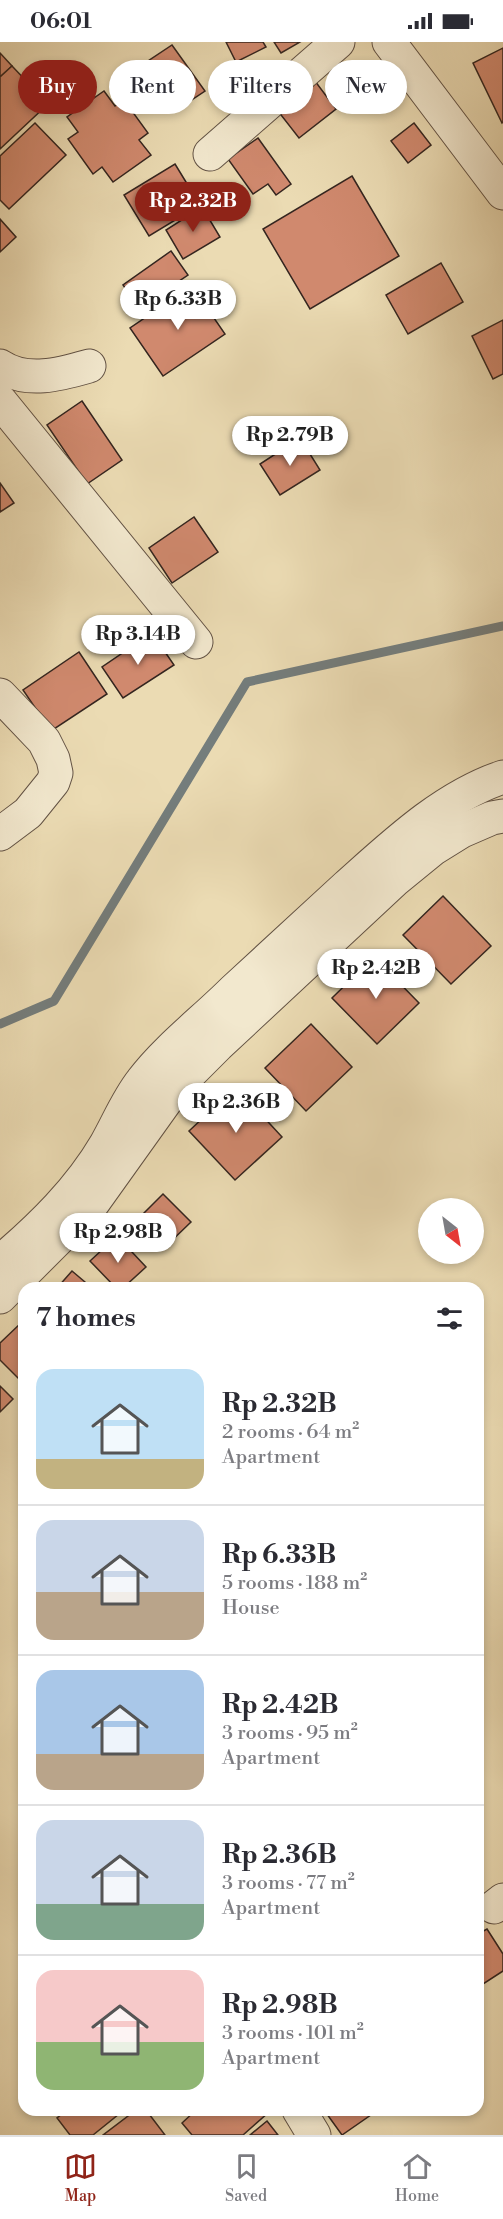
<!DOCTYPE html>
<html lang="en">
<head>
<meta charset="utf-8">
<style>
  :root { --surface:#fff; --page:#f2f2f3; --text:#2b2b33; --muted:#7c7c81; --line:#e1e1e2; --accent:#8f2418 }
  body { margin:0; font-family:"Libre Bodoni",serif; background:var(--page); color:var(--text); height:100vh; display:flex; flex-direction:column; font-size:22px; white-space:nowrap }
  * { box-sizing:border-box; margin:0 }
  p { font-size:20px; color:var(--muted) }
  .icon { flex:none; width:33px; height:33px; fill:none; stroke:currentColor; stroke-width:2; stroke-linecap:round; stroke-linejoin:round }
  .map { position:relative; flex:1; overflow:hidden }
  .side { position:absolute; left:18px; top:1240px; width:466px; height:834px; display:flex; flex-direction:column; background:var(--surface); border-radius:18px; box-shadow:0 3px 9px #0003 }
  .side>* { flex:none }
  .hud { position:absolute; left:18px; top:18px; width:468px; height:54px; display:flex; gap:12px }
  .needle { width:39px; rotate:149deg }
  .tools { position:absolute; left:418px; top:1156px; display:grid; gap:12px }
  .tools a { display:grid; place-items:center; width:66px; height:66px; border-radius:50%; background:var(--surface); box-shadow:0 3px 9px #0003; font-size:30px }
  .price { position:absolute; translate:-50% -51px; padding:0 14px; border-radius:21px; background:#fff; color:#222; font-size:20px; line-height:39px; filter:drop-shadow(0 2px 3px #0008) }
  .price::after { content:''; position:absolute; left:50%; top:36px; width:18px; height:14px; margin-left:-9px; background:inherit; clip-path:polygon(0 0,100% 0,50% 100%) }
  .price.active { background:var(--accent); color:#fff }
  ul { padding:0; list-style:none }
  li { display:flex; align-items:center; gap:18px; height:150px; padding:0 18px }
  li+li { border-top:2px solid var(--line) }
  li span { display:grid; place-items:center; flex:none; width:168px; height:120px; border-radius:18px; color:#555 }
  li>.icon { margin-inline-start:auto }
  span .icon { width:72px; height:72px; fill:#fffc; stroke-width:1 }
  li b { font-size:26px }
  h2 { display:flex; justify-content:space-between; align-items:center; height:72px; padding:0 18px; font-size:26px }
  .tag { padding:0 21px; border-radius:27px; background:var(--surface); box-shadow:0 3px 9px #0003; font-size:21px; line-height:54px }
  .tag.active { background:var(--accent); color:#fff }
  .status { display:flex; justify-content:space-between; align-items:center; height:42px; padding:0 30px; background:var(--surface); direction:ltr }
  .status svg { height:16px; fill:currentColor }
  .menu { display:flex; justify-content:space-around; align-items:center; height:84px; border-top:2px solid var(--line); background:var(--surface); font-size:16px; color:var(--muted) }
  .menu a { display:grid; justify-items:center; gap:3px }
  .menu .active { color:var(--accent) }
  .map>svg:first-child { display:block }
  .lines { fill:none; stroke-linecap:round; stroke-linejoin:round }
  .stream { stroke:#747d7c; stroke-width:9 }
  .building { fill:#d0896e; stroke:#34251f; stroke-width:1.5 }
  .minor-casing { stroke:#625244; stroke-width:35 }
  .tertiary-casing { stroke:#625244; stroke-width:35 }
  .minor { stroke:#f2e8ce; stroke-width:33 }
  .tertiary { stroke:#f2e8ce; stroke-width:33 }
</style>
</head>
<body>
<div class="status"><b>06:01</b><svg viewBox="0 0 49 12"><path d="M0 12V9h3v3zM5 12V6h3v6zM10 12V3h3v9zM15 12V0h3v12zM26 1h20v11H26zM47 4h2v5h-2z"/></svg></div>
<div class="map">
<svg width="503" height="2093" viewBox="0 0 503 2093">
  <rect width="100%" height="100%" fill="#ebdbb3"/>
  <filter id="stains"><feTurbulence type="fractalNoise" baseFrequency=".00333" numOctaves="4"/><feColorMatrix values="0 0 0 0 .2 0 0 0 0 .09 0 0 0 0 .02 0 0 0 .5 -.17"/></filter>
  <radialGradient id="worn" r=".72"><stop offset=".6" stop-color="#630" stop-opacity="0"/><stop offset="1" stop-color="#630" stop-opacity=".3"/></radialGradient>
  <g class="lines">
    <path class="stream" d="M 0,982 L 54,959 L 247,640 L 503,584"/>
  </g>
  <g class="building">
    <path d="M 226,0 L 263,0 L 266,5 L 236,20 Z"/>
    <path d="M 274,0 L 300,0 L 281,11 Z"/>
    <path d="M 172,3 L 205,49 L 178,67 L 145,21 Z"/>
    <path d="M 503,6 L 503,80 L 502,81 L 473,21 Z"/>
    <path d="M 0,11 L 12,24 L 0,35 Z"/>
    <path d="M 12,24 L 48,62 L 0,107 L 0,35 Z"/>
    <path d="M 312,35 L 336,67 L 299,96 L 274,64 Z"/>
    <path d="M 104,49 L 115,64 L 124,58 L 148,91 L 139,98 L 151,113 L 113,140 L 102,125 L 93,132 L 68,97 L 78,90 L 67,75 Z"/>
    <path d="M 35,81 L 66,113 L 9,167 L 0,158 L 0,114 Z"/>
    <path d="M 414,81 L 431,103 L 408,121 L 391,99 Z"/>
    <path d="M 258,96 L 291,142 L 276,153 L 268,142 L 253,152 L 228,117 Z"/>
    <path d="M 175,122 L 200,163 L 149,194 L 124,153 Z"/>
    <path d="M 352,134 L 399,214 L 310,267 L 263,187 Z"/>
    <path d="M 202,165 L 220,195 L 183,217 L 166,188 Z"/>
    <path d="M 0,177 L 16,195 L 0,210 Z"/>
    <path d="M 171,209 L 188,233 L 139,266 L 123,243 Z"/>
    <path d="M 441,221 L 463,260 L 408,292 L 386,253 Z"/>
    <path d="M 192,244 L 225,292 L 163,334 L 130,286 Z"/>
    <path d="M 503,278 L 503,332 L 493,337 L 472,294 Z"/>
    <path d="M 82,359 L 122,418 L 87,442 L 47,383 Z"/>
    <path d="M 300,396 L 320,428 L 280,453 L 260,422 Z"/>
    <path d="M 0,441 L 14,461 L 0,470 Z"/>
    <path d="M 194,475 L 218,510 L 172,541 L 149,506 Z"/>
    <path d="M 152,591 L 174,623 L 123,656 L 102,625 Z"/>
    <path d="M 79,610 L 107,652 L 51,689 L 23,648 Z"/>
    <path d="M 443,854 L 491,904 L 451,942 L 403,893 Z"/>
    <path d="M 374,915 L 419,961 L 377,1002 L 332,956 Z"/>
    <path d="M 311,982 L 352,1025 L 306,1069 L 265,1026 Z"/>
    <path d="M 236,1045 L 282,1095 L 235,1138 L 189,1089 Z"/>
    <path d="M 163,1152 L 191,1180 L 162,1208 L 135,1180 Z"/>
    <path d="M 117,1194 L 146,1225 L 123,1246 L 116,1246 L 90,1219 Z"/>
    <path d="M 72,1229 L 92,1246 L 57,1246 Z"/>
    <path d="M 22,1280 L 24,1282 L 24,1342 L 0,1318 L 0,1301 Z"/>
    <path d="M 0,1344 L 13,1357 L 0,1370 Z"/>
    <path d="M 487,1887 L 503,1912 L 503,1929 L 480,1944 L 478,1941 L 478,1892 Z"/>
    <path d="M 67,2068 L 124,2068 L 93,2093 L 70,2093 L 57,2076 Z"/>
    <path d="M 136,2068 L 146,2068 L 165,2093 L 103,2093 Z"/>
    <path d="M 196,2068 L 268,2068 L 269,2070 L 243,2093 L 192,2093 L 182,2081 Z"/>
    <path d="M 324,2068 L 378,2068 L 342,2093 Z"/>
    <path d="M 267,2079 L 278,2093 L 250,2093 Z"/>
  </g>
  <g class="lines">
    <defs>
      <g id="minor">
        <path d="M 210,112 L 338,0"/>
        <path d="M 0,324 C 27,342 61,332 89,324"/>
        <path d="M 0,359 L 196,600"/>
        <path d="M 0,653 L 44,699 L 53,717 L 56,731 L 53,740 L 28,771 L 0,792"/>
        <path d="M 0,1220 C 41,1185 79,1148 106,1102 C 118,1081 127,1058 142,1039 C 166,1007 205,977 233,949 C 271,914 309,879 347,844 C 393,803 443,755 503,735"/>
        <path d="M 0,1255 L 90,1165 L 175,1046 L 218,1003 L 395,838 L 433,807 L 462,789 L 492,776 L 503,774"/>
        <path d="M 494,1865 L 503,1858"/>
        <path d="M 299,2068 L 314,2093"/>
      </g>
      <path id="tertiary" d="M 389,0 L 503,151"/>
    </defs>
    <use href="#minor" class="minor-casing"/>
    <use href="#tertiary" class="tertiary-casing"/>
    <use href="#minor" class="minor"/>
    <use href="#tertiary" class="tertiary"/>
  </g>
  <rect width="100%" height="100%" filter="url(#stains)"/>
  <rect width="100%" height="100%" fill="url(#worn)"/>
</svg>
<div class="tools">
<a><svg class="needle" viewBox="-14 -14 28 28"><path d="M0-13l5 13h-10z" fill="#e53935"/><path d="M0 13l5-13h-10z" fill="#7c7c81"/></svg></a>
</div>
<b class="price active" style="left:193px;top:191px">Rp 2.32B</b>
<b class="price" style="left:178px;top:289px">Rp 6.33B</b>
<b class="price" style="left:290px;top:425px">Rp 2.79B</b>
<b class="price" style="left:138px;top:624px">Rp 3.14B</b>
<b class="price" style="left:376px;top:958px">Rp 2.42B</b>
<b class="price" style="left:236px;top:1092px">Rp 2.36B</b>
<b class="price" style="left:118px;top:1222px">Rp 2.98B</b>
<div class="hud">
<a class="tag active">Buy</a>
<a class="tag">Rent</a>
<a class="tag">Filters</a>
<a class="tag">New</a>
</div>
<section class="side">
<h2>7 homes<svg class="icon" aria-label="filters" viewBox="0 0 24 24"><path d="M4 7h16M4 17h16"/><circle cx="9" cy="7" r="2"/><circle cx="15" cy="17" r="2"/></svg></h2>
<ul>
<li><span style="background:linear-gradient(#bfe0f5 75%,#c2b280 0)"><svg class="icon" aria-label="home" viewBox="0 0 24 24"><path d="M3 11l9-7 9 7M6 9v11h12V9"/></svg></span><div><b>Rp 2.32B</b><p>2 rooms · 64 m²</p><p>Apartment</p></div></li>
<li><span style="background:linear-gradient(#c9d6e8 60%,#b9a48a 0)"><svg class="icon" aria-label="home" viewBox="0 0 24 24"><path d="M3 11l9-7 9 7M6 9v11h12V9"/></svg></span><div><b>Rp 6.33B</b><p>5 rooms · 188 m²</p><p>House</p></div></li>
<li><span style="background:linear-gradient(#a9c7e8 70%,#b9a48a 0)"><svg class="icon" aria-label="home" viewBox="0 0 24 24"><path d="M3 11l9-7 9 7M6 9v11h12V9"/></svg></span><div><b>Rp 2.42B</b><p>3 rooms · 95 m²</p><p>Apartment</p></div></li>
<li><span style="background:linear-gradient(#c9d6e8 70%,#7fa58c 0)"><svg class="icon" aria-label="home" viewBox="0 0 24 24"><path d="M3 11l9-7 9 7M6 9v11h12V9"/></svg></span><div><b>Rp 2.36B</b><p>3 rooms · 77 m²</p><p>Apartment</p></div></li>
<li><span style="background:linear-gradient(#f6c9c9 60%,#8fb573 0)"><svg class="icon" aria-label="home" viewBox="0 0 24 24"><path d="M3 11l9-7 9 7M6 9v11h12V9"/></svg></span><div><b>Rp 2.98B</b><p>3 rooms · 101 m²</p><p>Apartment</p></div></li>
</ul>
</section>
</div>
<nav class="menu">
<a class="active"><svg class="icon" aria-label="map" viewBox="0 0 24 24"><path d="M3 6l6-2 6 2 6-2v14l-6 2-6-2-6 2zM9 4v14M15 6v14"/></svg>Map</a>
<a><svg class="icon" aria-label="saved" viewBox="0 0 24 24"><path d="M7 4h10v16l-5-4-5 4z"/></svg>Saved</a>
<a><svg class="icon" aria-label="home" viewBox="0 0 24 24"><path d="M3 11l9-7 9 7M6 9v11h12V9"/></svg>Home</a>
</nav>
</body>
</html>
